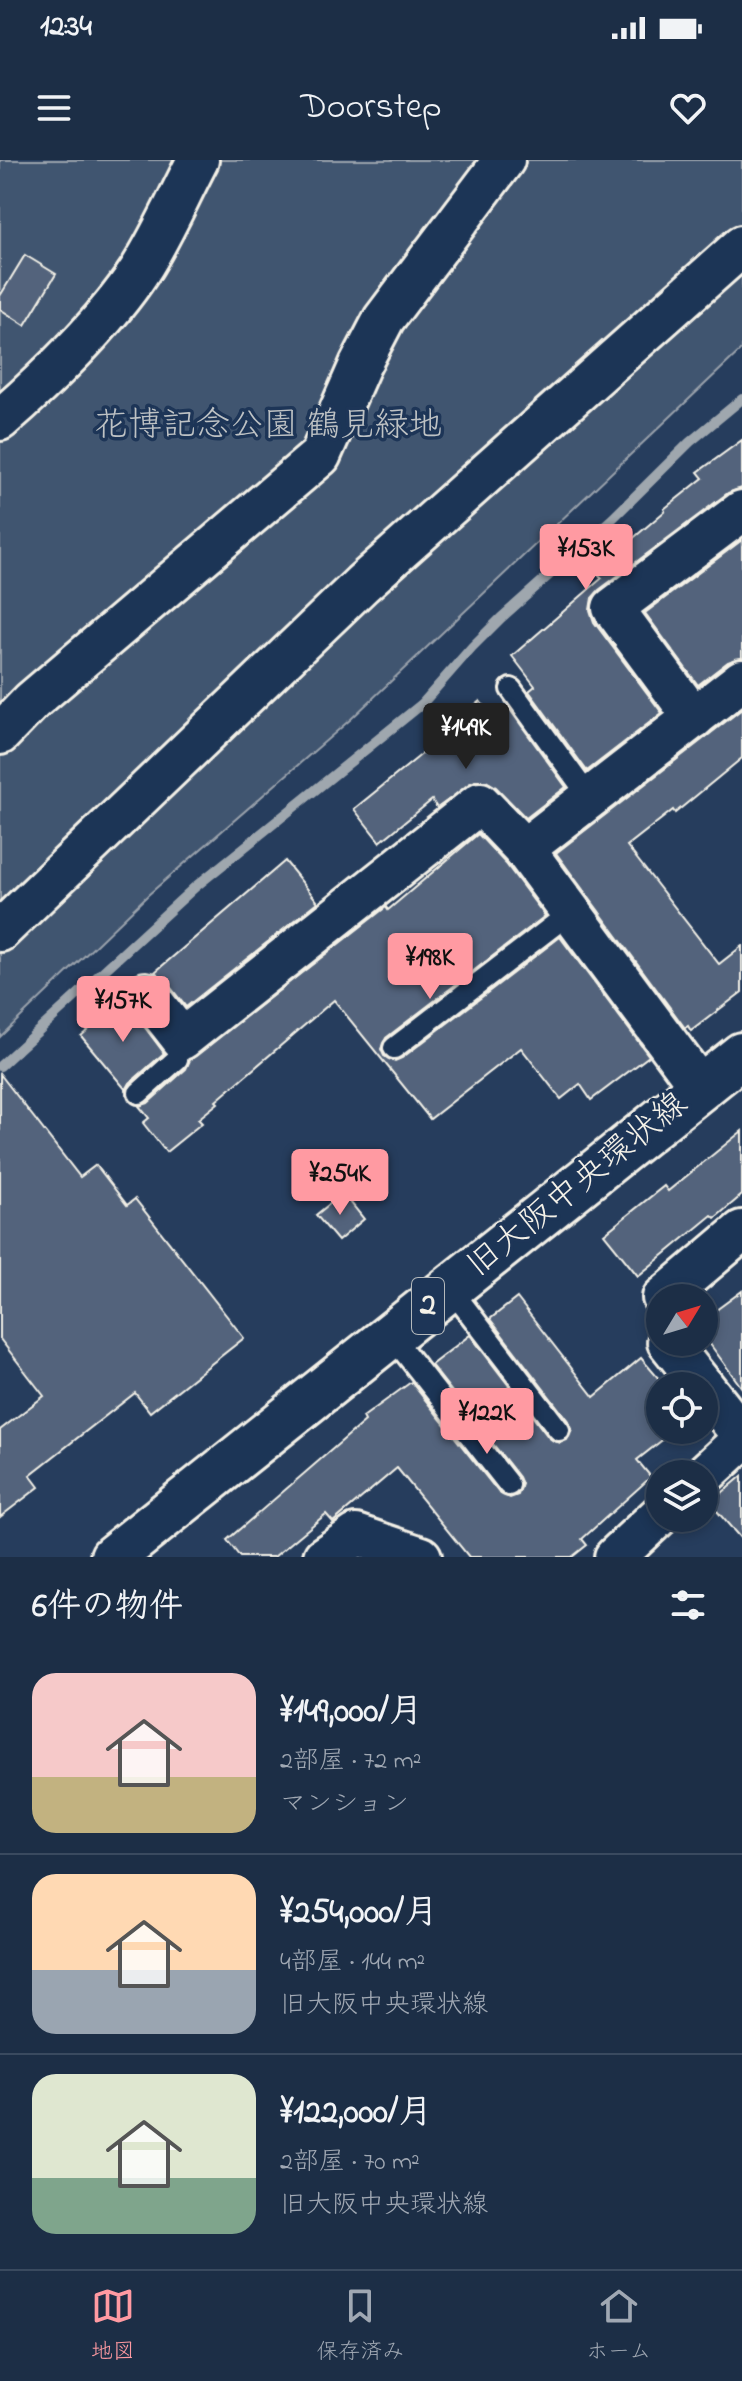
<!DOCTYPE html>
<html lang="ja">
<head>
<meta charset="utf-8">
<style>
  :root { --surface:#1c2e46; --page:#293a51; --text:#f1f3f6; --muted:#a0a8b3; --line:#3a4a5f; --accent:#ff9aa2 }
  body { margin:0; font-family:"Indie Flower","Klee One",sans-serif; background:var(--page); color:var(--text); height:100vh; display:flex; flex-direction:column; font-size:30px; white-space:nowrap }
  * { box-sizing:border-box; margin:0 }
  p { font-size:26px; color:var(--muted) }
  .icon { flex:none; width:44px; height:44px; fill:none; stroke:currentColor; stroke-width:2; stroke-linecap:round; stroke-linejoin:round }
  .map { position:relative; height:1397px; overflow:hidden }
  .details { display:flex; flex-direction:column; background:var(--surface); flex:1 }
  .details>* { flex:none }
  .needle { width:52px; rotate:52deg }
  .fabs { position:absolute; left:646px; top:1124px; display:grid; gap:16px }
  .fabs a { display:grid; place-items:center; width:72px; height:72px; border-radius:50%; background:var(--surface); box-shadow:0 4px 12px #0003,0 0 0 2px var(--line); font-size:40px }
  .price { position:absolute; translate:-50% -68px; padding:0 18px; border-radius:8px; background:var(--accent); color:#111; font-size:26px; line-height:52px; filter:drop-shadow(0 2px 4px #0008) }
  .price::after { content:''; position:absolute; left:50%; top:48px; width:24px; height:18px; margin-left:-12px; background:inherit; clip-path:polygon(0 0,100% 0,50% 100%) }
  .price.on { background:#222; color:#fff }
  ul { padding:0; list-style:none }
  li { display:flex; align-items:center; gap:24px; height:200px; padding:0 32px }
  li+li { border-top:2px solid var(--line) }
  li span { display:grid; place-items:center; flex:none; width:224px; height:160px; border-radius:24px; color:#555 }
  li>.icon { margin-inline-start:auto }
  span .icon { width:96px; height:96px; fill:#fffc; stroke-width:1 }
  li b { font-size:34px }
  h2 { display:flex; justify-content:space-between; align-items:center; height:96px; padding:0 32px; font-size:34px }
  .status { display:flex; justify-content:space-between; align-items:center; height:56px; padding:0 40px; background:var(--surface); direction:ltr }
  .status svg { height:22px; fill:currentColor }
  header { display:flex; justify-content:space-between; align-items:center; height:104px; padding:0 32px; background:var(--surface); font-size:36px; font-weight:600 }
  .menu { display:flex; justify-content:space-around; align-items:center; height:112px; border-top:2px solid var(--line); background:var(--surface); font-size:22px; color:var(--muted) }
  .menu a { display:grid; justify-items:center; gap:4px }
  .menu .on { color:var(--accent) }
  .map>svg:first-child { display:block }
  .green { fill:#40546f; stroke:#9aa2ac; stroke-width:2 }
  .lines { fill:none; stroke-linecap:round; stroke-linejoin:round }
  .stream { stroke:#9fa7ae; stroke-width:10 }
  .building { fill:#52647b; stroke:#f4f1e8; stroke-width:2 }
  .lane-casing { stroke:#f4f1e8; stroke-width:26 }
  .street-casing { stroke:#f4f1e8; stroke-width:46 }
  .primary-casing { stroke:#f4f1e8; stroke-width:50 }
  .lane { stroke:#1d3557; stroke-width:20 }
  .street { stroke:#1d3557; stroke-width:40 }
  .primary { stroke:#1d3557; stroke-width:44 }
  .labels { text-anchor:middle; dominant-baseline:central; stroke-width:7; stroke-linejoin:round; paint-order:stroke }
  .shield { fill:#1d3557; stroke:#b4b9bc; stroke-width:2 }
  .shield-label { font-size:32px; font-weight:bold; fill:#f4f1e8 }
  .park-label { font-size:34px; fill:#bec2c4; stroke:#1d3557 }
  .street-label { font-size:34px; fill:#f4f1e8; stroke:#1d3557 }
</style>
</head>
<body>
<div class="status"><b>12:34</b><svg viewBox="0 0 49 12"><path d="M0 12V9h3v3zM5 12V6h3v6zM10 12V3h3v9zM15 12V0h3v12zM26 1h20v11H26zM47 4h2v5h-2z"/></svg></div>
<header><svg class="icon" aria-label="menu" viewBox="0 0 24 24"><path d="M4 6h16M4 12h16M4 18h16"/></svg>Doorstep<svg class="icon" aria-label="heart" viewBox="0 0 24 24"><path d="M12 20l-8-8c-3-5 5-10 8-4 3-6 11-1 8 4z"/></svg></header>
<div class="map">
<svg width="742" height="1397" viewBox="0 0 742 1397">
  <rect width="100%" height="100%" fill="#263d5d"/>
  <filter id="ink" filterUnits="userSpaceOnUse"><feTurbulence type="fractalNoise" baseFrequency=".0125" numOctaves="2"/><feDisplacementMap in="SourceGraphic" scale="16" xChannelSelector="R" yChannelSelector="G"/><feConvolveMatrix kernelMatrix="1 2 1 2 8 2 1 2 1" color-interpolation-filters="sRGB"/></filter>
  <g filter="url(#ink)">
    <path class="green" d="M 0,0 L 742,0 L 742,189 L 351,559 L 148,735 L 0,877 Z"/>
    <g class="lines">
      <path class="stream" d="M 0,906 L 195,727 L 422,544 L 472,487 L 501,458 L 612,359 L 690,282 L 742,239"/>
    </g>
    <g class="building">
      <path d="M 25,95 L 56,114 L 25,165 L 0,149 L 0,136 Z"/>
      <path d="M 742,280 L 742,328 L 728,333 L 599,430 L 592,438 L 590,450 L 594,462 L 662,553 L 587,611 L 529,531 L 535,526 L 512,496 L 602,418 L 595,411 L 665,351 L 664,349 L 703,318 L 698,312 Z"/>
      <path d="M 742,380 L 742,498 L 728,502 L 698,525 L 645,453 Z"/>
      <path d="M 480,541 L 493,558 L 508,547 L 566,627 L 526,658 L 496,627 L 486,621 L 475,621 L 437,648 L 432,640 L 380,682 L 354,649 L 454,568 L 450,564 Z"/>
      <path d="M 742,549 L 742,598 L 675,653 L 673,650 L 627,686 L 719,804 L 742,786 L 742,832 L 691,871 L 688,866 L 685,868 L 556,693 Z"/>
      <path d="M 478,674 L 506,704 L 545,756 L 386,878 L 381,889 L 384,896 L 395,901 L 402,898 L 560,777 L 649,896 L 591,940 L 580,924 L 561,939 L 521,888 L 430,959 L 334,840 L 216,941 L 218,943 L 198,959 L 202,963 L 166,992 L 143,963 L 149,958 L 139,946 L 148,943 L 186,909 L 190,900 L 386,747 L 388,750 Z"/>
      <path d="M 285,701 L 318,742 L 186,847 L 164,819 L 155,812 Z"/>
      <path d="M 124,839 L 164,893 L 130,923 L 126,930 L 81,876 Z"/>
      <path d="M 0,914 L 80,1017 L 96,1005 L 127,1045 L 135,1039 L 244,1178 L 150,1252 L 135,1233 L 30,1315 L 39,1327 L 0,1357 L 0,1270 L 44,1236 L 0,1179 Z"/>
      <path d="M 742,971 L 742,1035 L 715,1058 L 712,1055 L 638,1116 L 604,1074 L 664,1026 L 668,1031 Z"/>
      <path d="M 343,1033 L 364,1059 L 338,1081 L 316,1055 Z"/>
      <path d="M 742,1131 L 742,1228 L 704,1176 L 704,1159 Z"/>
      <path d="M 517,1138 L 594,1237 L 641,1198 L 660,1220 L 660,1270 L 675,1270 L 637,1300 L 651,1317 L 582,1379 L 587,1385 L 572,1397 L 469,1397 L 397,1308 L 333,1362 L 326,1354 L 274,1397 L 240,1397 L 227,1380 L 365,1261 L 363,1257 L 411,1222 L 499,1333 L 510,1338 L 518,1335 L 522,1324 L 519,1317 L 431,1205 L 470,1175 L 549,1278 L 560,1283 L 567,1280 L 572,1269 L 569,1262 L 490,1159 Z"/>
      <path d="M 742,1316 L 742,1380 L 710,1343 Z"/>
    </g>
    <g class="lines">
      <defs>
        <g id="lane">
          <path d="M 511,529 L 590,638"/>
          <path d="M 394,888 L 571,752"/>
          <path d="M 139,933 L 177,899 L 182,879"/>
          <path d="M 450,1128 L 559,1270"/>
          <path d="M 391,1175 L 509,1325"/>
        </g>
        <g id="street">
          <path d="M 0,260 C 46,220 107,161 140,110 C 162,76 179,36 198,0"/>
          <path d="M 694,558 L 613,448 L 742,351"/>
          <path d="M 0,574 L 32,541 L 320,296 L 360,205 L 384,159 L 504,0"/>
          <path d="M 524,689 L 742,520"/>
          <path d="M 0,771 L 362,424 L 742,86"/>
          <path d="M 146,833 L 182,879 L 480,643 L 524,689 L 701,928"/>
          <path d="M 663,1138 L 742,1071"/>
          <path d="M 668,1182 L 703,1226"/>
          <path d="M 704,1227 L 742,1275"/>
          <path d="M 704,1315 L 742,1280"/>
          <path d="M 324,1397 L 356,1375 L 421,1397"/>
          <path d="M 615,1397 L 660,1355"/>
        </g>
        <path id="primary" d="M 113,1397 L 742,895"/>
      </defs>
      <use href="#lane" class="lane-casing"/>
      <use href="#street" class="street-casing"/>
      <use href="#primary" class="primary-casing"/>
      <use href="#lane" class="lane"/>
      <use href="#street" class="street"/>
      <use href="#primary" class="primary"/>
    </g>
  </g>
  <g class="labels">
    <rect class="shield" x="412" y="1118" width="32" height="56" rx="6"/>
    <g class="shield-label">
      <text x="428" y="1146">2</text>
    </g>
    <g class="park-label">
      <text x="268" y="267">花博記念公園 鶴見緑地</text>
    </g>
    <g class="street-label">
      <text transform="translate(578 1026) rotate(-39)">旧大阪中央環状線</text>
    </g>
  </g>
</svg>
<div class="fabs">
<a><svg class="needle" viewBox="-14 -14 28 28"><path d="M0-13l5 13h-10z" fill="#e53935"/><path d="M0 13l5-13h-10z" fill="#a0a8b3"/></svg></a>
<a><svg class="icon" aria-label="locate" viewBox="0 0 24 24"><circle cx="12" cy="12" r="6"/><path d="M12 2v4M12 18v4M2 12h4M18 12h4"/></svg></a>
<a><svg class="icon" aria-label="layers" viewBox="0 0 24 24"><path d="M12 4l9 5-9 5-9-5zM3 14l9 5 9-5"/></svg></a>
</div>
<b class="price" style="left:586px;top:432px">¥153K</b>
<b class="price on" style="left:466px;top:611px">¥149K</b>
<b class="price" style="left:430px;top:841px">¥198K</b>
<b class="price" style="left:123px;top:884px">¥157K</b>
<b class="price" style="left:340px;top:1057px">¥254K</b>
<b class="price" style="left:487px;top:1296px">¥122K</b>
</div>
<section class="details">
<h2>6件の物件<svg class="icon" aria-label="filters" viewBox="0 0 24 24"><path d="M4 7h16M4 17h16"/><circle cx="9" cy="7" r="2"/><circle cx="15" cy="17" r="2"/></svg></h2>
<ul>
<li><span style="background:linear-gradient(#f6c9c9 65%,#c2b280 0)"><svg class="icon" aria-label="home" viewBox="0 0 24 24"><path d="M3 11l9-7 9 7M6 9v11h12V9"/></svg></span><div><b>¥149,000/月</b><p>2部屋 · 72 m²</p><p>マンション</p></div></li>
<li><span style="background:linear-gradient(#ffd9b3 60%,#9aa5b1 0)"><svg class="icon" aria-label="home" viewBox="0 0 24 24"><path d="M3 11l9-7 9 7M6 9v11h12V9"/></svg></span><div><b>¥254,000/月</b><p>4部屋 · 144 m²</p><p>旧大阪中央環状線</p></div></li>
<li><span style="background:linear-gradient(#dfe7d0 65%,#7fa58c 0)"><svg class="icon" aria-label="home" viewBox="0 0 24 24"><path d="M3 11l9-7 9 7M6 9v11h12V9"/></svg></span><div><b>¥122,000/月</b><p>2部屋 · 70 m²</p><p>旧大阪中央環状線</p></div></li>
</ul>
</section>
<nav class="menu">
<a class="on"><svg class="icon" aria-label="map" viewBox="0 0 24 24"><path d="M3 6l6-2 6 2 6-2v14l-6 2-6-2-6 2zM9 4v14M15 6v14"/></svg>地図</a>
<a><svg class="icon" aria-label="saved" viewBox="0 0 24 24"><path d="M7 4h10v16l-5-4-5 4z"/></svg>保存済み</a>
<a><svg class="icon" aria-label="home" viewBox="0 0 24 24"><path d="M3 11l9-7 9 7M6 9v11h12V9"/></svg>ホーム</a>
</nav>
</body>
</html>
